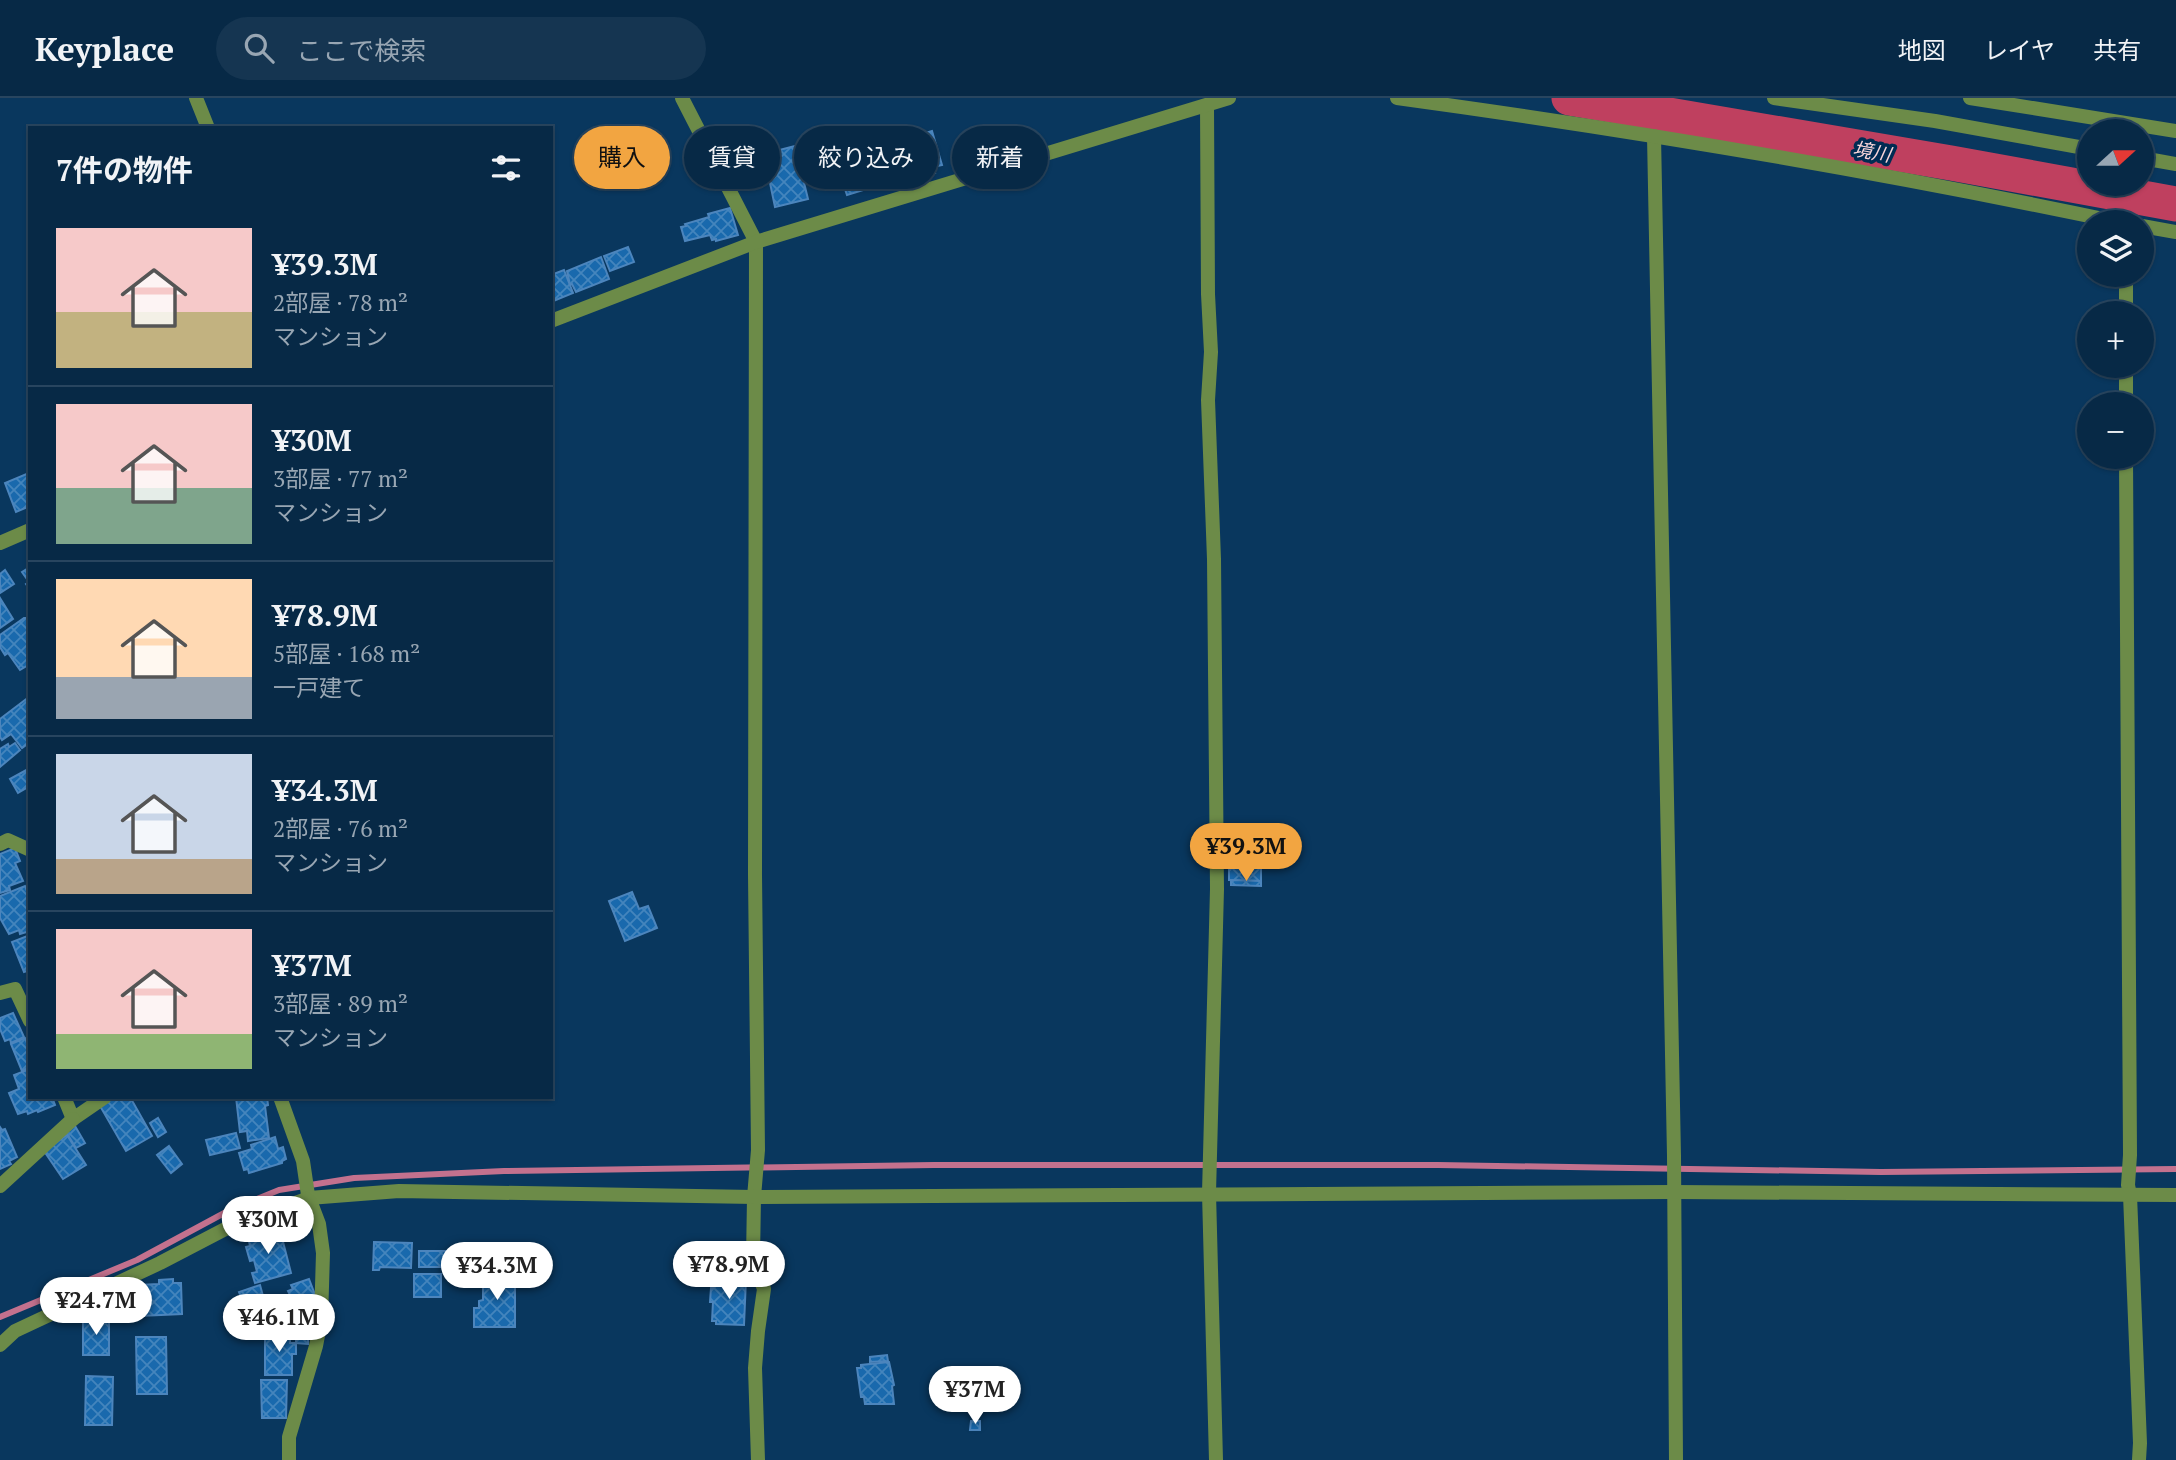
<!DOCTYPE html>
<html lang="ja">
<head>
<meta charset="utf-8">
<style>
  :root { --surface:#072946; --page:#153551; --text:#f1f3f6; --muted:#98a6b3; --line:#28455f; --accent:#f2a541 }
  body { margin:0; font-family:"PT Serif","Noto Sans JP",serif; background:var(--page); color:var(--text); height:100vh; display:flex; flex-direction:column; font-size:26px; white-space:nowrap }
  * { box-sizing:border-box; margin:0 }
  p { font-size:23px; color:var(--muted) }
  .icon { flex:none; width:38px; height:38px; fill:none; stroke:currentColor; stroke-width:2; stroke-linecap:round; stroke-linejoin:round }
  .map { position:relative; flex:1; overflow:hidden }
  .sheet { position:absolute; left:28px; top:28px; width:525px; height:973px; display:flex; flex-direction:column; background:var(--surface); border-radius:0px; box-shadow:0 2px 5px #0004,0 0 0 2px var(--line) }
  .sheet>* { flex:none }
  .top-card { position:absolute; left:574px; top:28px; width:665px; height:63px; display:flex; gap:14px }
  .needle { width:46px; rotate:69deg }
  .fabs { position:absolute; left:2077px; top:21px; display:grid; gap:14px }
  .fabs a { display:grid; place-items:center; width:77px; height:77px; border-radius:50%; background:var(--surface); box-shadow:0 2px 5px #0004,0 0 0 2px var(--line); font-size:35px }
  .price { position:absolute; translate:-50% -60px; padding:0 16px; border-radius:24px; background:#fff; color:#222; font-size:23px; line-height:46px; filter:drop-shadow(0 2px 4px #0008) }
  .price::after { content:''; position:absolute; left:50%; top:42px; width:21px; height:16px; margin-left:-10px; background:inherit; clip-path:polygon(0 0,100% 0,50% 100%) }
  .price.selected { background:var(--accent); color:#111 }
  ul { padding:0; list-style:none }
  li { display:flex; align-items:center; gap:21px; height:175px; padding:0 28px }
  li+li { border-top:2px solid var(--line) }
  li span { display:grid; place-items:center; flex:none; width:196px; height:140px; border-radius:0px; color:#555 }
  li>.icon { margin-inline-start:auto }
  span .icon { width:84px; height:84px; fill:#fffc; stroke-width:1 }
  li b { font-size:30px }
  h2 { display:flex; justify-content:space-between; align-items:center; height:84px; padding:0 28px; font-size:30px }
  .pill { padding:0 24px; border-radius:32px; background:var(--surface); box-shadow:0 2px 5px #0004,0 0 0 2px var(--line); font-size:24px; line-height:63px }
  .pill.selected { background:var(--accent); color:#111 }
  header { display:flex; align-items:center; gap:42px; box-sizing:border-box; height:98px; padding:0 35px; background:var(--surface); border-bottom:2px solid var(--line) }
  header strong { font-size:33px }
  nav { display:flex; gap:38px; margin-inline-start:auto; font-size:24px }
  .search { width:490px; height:63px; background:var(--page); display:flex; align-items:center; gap:18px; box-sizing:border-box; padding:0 24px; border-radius:38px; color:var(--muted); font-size:26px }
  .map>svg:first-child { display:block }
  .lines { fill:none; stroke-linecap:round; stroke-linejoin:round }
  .stream { stroke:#c3718e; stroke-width:6 }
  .river { stroke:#bf405f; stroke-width:35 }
  .building { fill:url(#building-cross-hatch); stroke:#4c85bd; stroke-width:2 }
  .minor { stroke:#6c8b48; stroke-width:14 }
  .tertiary { stroke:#6c8b48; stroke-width:14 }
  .labels { text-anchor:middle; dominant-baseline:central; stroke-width:7; stroke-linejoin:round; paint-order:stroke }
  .water-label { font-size:19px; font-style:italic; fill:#f8d6da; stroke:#002c53 }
</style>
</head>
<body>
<header>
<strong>Keyplace</strong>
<div class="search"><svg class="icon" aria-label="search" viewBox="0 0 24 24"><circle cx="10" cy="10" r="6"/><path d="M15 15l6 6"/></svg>ここで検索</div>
<nav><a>地図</a><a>レイヤ</a><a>共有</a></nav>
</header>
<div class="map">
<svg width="2176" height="1362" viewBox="0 0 2176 1362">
  <defs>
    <pattern id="building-cross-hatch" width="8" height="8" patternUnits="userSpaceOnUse" patternTransform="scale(1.75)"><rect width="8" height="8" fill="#1969ad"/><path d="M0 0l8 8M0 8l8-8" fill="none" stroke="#4485bd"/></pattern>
  </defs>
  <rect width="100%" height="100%" fill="#09375e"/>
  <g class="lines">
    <path class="stream" d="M 0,1219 L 137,1162 L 228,1113 L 279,1092 L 354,1080 L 504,1073 L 934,1067 L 1438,1067 L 1881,1074 L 2176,1071"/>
    <path class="river" d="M 1569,0 L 1951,65 L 2176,106"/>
  </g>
  <g class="building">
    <path d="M 932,33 L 942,67 L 933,69 L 935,75 L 915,80 L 903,42 Z"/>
    <path d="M 889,46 L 895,67 L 878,72 L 871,51 Z"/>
    <path d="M 795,48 L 808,101 L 775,109 L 764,56 Z"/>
    <path d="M 856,55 L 857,57 L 865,55 L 870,69 L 873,68 L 876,78 L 873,79 L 876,88 L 847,97 L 843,85 L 839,86 L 833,64 L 837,64 L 836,61 Z"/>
    <path d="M 824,63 L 828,76 L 814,80 L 811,66 Z"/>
    <path d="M 730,110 L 738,137 L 716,143 L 716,141 L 712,142 L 710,137 L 685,143 L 681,129 L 686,128 L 685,126 L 709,119 L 708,116 Z"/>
    <path d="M 628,149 L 634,164 L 610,173 L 604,158 Z"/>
    <path d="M 601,159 L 609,181 L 576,194 L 572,186 L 570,187 L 567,173 Z"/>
    <path d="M 564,172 L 573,195 L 551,204 L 551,177 Z"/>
    <path d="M 29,375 L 30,408 L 16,414 L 5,385 Z"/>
    <path d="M 30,469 L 30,492 L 26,486 L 29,484 L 22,474 Z"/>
    <path d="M 5,472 L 14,486 L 0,495 L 0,476 Z"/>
    <path d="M 0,500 L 13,521 L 0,530 Z"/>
    <path d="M 24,520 L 27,520 L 30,524 L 30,566 L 20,572 L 8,555 L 5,557 L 0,549 L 0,537 Z"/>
    <path d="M 29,599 L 30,644 L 22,650 L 11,636 L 2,642 L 0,639 L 0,621 Z"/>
    <path d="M 15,645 L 20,652 L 0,669 L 0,651 L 8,646 L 9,649 Z"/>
    <path d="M 30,670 L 30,688 L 18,695 L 10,681 Z"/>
    <path d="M 15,750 L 20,763 L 15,765 L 23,783 L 9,788 L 10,792 L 0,795 L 0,756 Z"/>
    <path d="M 1229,765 L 1261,765 L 1261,783 L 1229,782 Z"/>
    <path d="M 1231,782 L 1261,783 L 1261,788 L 1231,787 Z"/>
    <path d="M 25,788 L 30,801 L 30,833 L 20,836 L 19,832 L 9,836 L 0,820 L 0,798 Z"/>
    <path d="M 632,794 L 639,811 L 648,808 L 657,830 L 625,843 L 609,803 Z"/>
    <path d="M 30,837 L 30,872 L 24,874 L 12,844 Z"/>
    <path d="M 13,915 L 24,939 L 11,945 L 10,941 L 5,943 L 0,931 L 0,920 Z"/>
    <path d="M 25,940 L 30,953 L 30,969 L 22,973 L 11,946 Z"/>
    <path d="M 30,971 L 30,999 L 52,999 L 55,1007 L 38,1014 L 37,1012 L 28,1016 L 27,1013 L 18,1016 L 9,995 L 19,991 L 14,977 Z"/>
    <path d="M 116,999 L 130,999 L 152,1038 L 126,1053 L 100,1008 Z"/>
    <path d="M 236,999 L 267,999 L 268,1007 L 265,1008 L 269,1040 L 248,1043 L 247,1033 L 240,1034 Z"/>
    <path d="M 158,1020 L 166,1034 L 158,1039 L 150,1025 Z"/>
    <path d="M 75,1028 L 85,1045 L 76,1050 L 66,1034 Z"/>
    <path d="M 0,1029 L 2,1032 L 5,1031 L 17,1059 L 9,1063 L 11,1066 L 0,1071 Z"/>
    <path d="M 236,1035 L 240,1050 L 210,1057 L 206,1042 Z"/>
    <path d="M 67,1037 L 86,1067 L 63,1081 L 44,1053 Z"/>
    <path d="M 275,1039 L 278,1051 L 283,1049 L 286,1061 L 282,1063 L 282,1065 L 249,1075 L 248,1071 L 244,1072 L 239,1055 L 252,1051 L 251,1047 Z"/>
    <path d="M 169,1048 L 182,1066 L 171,1075 L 157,1057 Z"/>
    <path d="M 280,1132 L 291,1175 L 255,1185 L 252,1175 L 257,1174 L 254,1162 L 250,1163 L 246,1149 L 250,1148 L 248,1139 Z"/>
    <path d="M 374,1144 L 412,1145 L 411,1170 L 380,1169 L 379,1172 L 373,1172 Z"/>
    <rect x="691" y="1146" width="23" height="17"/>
    <path d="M 716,1147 L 734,1148 L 733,1164 L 715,1163 Z"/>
    <rect x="419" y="1153" width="33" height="16"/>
    <rect x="414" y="1176" width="27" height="23"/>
    <path d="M 483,1176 L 515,1176 L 515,1229 L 474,1229 L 474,1210 L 479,1210 L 479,1203 L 483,1202 Z"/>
    <path d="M 716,1179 L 746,1181 L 744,1227 L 716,1226 L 716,1223 L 712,1223 L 713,1204 L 710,1204 L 711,1190 L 713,1190 L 713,1183 L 716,1183 Z"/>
    <path d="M 173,1181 L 173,1185 L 181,1185 L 182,1216 L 118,1219 L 117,1188 L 159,1186 L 159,1182 Z"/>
    <path d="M 309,1181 L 317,1202 L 283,1214 L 278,1201 L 290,1197 L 288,1193 L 293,1191 L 291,1187 Z"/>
    <path d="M 260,1187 L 263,1198 L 243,1204 L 239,1194 Z"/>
    <path d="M 308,1208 L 313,1222 L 312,1234 L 300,1234 L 295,1212 Z"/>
    <rect x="83" y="1221" width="26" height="36"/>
    <path d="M 265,1234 L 290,1234 L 290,1245 L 296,1245 L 296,1256 L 292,1256 L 292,1277 L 265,1277 Z"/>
    <path d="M 296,1235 L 308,1236 L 308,1246 L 296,1245 Z"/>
    <path d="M 136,1239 L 166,1239 L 167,1296 L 137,1296 Z"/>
    <path d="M 887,1257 L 888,1263 L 870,1264 L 870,1259 Z"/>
    <path d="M 889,1264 L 894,1287 L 892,1288 L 894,1306 L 865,1306 L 864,1299 L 861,1299 L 857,1270 L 861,1270 L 861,1267 Z"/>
    <path d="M 86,1278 L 113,1279 L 112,1327 L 85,1327 Z"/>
    <path d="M 261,1282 L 287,1282 L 286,1320 L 262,1320 Z"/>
    <path d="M 971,1323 L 980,1323 L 980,1332 L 970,1332 Z"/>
  </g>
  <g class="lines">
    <g class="minor">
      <path d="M 196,0 L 208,30"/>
      <path d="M 682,0 L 756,144 L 755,777 L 758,1052 L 754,1099 L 753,1161 L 764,1191 L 758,1233 L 755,1270 L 758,1362"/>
      <path d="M 1774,0 L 1935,23 L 2090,51"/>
      <path d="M 1970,0 L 2176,33"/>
      <path d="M 1207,8 L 1208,196 L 1211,254 L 1208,302 L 1214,461 L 1217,791 L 1209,1095 L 1216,1362"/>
      <path d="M 1654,38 L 1674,1058 L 1676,1362"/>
      <path d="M 2142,60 L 2176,66"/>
      <path d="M 2126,177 L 2126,215"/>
      <path d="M 551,223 L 756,144 L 1229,0"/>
      <path d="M 2126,268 L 2126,306"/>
      <path d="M 2126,359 L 2130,1057 L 2128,1087 L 2130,1097 L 2140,1345 L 2139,1362"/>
      <path d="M 0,445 L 30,432"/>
      <path d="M 0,746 L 8,742 L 30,752"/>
      <path d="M 0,895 L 15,891 L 30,923"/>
      <path d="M 64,999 L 73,1021 L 105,999"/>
      <path d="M 280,999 L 303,1063 L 308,1097 L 319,1126 L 323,1155 L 321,1222 L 316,1248 L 289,1339 L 289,1362"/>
      <path d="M 0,1088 L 73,1021"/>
      <path d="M 0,1247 L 15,1233 L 160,1165 L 231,1128 L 309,1100 L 399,1093 L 754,1099 L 1674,1094 L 2176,1097"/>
    </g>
    <g class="tertiary">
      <path d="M 1397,0 C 1639,33 1880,74 2118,124"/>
      <path d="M 2142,128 L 2176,134"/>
    </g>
  </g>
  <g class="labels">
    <g class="water-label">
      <text transform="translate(1872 53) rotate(10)">境川</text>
    </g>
  </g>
</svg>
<div class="fabs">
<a><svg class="needle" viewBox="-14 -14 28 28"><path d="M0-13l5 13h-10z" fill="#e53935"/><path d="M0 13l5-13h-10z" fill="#98a6b3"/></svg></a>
<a><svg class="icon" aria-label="layers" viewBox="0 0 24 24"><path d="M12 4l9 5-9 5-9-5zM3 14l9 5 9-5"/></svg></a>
<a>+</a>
<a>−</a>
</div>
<b class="price selected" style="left:1246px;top:785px">¥39.3M</b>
<b class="price" style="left:268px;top:1158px">¥30M</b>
<b class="price" style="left:729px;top:1203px">¥78.9M</b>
<b class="price" style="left:497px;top:1204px">¥34.3M</b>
<b class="price" style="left:96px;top:1239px">¥24.7M</b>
<b class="price" style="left:279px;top:1256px">¥46.1M</b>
<b class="price" style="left:975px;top:1328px">¥37M</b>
<div class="top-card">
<a class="pill selected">購入</a>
<a class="pill">賃貸</a>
<a class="pill">絞り込み</a>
<a class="pill">新着</a>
</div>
<section class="sheet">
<h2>7件の物件<svg class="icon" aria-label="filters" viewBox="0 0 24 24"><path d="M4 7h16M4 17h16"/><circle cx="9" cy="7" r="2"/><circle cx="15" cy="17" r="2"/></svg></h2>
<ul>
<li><span style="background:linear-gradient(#f6c9c9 60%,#c2b280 0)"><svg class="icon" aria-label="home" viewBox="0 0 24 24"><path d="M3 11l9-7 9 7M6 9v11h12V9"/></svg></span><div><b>¥39.3M</b><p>2部屋 · 78 m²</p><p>マンション</p></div></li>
<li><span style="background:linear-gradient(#f6c9c9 60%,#7fa58c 0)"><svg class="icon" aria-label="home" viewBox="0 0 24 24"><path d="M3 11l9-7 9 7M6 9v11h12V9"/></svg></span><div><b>¥30M</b><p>3部屋 · 77 m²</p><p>マンション</p></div></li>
<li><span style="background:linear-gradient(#ffd9b3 70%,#9aa5b1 0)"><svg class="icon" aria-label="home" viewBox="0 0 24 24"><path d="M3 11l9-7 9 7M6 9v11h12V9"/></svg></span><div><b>¥78.9M</b><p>5部屋 · 168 m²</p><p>一戸建て</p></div></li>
<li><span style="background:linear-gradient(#c9d6e8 75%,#b9a48a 0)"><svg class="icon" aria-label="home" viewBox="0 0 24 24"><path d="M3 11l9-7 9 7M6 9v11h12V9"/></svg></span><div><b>¥34.3M</b><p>2部屋 · 76 m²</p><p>マンション</p></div></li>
<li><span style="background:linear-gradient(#f6c9c9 75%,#8fb573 0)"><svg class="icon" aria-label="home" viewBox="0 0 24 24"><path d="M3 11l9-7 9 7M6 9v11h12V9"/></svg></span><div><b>¥37M</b><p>3部屋 · 89 m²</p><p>マンション</p></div></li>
</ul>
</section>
</div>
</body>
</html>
